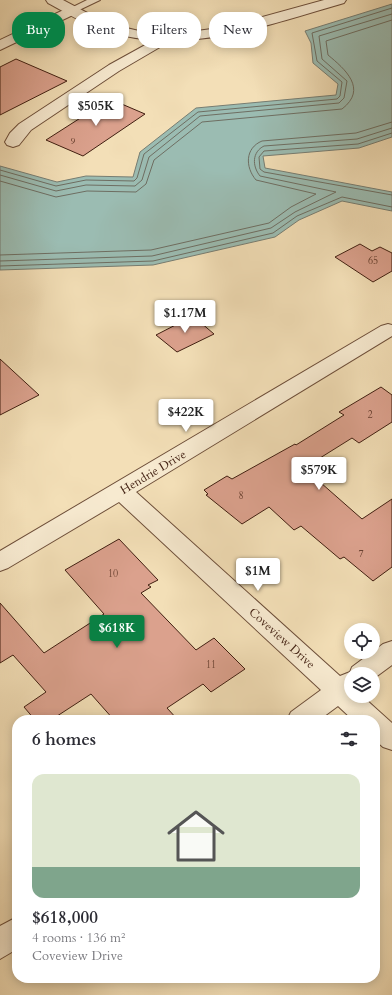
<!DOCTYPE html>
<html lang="en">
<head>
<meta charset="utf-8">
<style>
  :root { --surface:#fff; --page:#f2f2f3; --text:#2b2b33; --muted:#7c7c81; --line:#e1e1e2; --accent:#0b8043 }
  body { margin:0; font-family:Cardo,serif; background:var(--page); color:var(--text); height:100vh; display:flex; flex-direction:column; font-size:15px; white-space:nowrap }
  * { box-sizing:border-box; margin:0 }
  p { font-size:13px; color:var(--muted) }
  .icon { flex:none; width:22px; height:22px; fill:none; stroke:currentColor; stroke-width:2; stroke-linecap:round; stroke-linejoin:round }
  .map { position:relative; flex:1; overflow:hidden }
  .drawer { position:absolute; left:12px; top:715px; width:368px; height:268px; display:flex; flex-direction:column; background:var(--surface); border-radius:16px; box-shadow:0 2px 10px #0003 }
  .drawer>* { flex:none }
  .guide { position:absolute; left:12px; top:12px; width:368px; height:36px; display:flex; gap:8px }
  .tools { position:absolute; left:344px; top:623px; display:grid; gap:8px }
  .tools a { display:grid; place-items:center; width:36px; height:36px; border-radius:50%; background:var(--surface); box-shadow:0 2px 10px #0003; font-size:20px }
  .price { position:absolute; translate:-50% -34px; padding:0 9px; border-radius:4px; background:#fff; color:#222; font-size:13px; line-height:26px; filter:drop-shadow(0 1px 2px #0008) }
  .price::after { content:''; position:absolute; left:50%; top:24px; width:12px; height:9px; margin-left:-6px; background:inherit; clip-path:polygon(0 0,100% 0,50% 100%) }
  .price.current { background:var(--accent); color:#fff }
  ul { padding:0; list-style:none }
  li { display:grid; align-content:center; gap:8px; height:212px; padding:0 20px }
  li+li { border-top:1px solid var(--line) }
  li span { display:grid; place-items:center; height:124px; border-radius:12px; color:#555 }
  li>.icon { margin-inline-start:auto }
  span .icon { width:72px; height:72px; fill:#fffc; stroke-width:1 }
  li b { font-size:17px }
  h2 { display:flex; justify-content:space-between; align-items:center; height:48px; padding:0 20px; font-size:17px }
  .tag { padding:0 14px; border-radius:16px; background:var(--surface); box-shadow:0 2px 10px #0003; font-size:14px; line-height:36px }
  .tag.current { background:var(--accent); color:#fff }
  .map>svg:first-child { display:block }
  .water { fill:#9bbcb2; stroke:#777d72 }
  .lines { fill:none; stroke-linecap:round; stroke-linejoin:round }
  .shore { stroke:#6e6e62; stroke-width:1 }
  .building { fill:#dba18d; stroke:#411f11 }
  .service-casing { stroke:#6e4f3a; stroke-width:2 }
  .minor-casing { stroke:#6e4f3a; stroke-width:2 }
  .tertiary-casing { stroke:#6e4f3a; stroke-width:2 }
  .service { fill:#f7ead0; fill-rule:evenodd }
  .minor { fill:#f7ead0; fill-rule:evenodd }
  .tertiary { fill:#f7ead0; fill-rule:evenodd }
  .labels { text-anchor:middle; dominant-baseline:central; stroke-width:4; stroke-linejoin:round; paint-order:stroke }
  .far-number-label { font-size:9px; fill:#684030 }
  .number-label { font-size:10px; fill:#684030 }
  .street-label { font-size:12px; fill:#411f11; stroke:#f7ead0 }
</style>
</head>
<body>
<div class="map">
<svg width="392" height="995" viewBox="0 0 392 995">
  <rect width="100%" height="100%" fill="#f3dfb7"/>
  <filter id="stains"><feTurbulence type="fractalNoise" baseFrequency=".005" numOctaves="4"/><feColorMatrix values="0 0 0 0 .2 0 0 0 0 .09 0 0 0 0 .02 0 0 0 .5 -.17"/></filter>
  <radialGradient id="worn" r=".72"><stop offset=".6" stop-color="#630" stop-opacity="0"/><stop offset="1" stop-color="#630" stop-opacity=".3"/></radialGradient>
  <path class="water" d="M 392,4 L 392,137 L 359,148 L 263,156 L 265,168 L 392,192 L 392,211 L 342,201 L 299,220 L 275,237 L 153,265 L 0,270 L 0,166 L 57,182 L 86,176 L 133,177 L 140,152 L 196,108 L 336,95 L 338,84 L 313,63 L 311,43 L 305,31 Z"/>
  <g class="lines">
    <g class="shore">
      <path d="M 392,133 L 358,144 L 264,151 L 259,157 L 260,169 L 264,172 L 392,195"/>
      <path d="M 0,170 L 56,186 L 86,180 L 134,181 L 137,178 L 144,154 L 198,112 L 337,99 L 340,96 L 342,82 L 317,61 L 312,33 L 392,8"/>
      <path d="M 0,175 L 56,191 L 86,185 L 135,186 L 142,180 L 149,157 L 200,116 L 339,103 L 344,98 L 347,81 L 322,59 L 319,36 L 392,14"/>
      <path d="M 0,181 L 56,197 L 87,191 L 136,192 L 146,184 L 154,160 L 202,122 L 342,109 C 368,89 345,69 328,55 L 326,41 L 392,20"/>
      <path d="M 0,255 L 151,250 L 269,223 L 291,207 L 316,194 L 256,180 C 245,167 245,148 262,141 L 356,133 L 392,122"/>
      <path d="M 0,261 L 152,256 L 271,228 L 295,212 L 336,192 L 260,176 C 252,166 252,152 264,146 L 357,139 L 392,128"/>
      <path d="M 0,266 L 153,261 L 273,233 L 297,216 L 342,197 L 392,207"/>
    </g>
  </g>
  <g class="building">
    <path d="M 16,59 L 67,81 L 0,115 L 0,67 Z"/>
    <path d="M 110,99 L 145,114 L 83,156 L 46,140 Z"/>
    <path d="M 360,244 L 372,251 L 380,247 L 392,253 L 392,271 L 373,282 L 335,257 Z"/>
    <path d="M 193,316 L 214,334 L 177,352 L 156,335 Z"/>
    <path d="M 0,359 L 39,395 L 0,415 Z"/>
    <path d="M 381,387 L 392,395 L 392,422 L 359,443 L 352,438 L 304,468 L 362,519 L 392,499 L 392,567 L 373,581 L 344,557 L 340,559 L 301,526 L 294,530 L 269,507 L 242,524 L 206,495 L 208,494 L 204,490 L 227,476 L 232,479 L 295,444 L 296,445 L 344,415 L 339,412 Z"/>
    <path d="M 119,539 L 158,580 L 148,585 L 151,587 L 141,593 L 196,650 L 214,638 L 245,669 L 211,692 L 203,684 L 167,708 L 178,720 L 114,720 L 91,694 L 51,720 L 35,720 L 24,707 L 46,692 L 13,655 L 0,663 L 0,603 L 44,653 L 104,614 L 65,570 Z"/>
  </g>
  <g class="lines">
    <defs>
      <path id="service" d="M 87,0 L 100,0 L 75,12 L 69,12 L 67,10 Z"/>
      <g id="minor">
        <path d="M 72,6 L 77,7 L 79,10 L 77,13 L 0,50 L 0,40 Z"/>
        <path d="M 167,33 L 172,34 L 174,37 L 172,40 L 119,71 L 31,130 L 19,145 L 13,147 L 7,145 L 5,142 L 10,133 L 19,124 L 109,65 Z"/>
        <path d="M 388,324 L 392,325 L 392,336 L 136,492 L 340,676 L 350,672 L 352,667 L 383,644 L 392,641 L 392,665 L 373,679 L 373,674 L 351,674 L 351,696 L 362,696 L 392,723 L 392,750 L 383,747 L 375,740 L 375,720 L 353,720 L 338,706 L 319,720 L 287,720 L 291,712 L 321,690 L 119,502 L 8,568 L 0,571 L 0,551 L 381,326 Z"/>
        <path d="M 17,917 L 17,949 L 0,959 L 0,926 Z"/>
      </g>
      <path id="tertiary" d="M 46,0 L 63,0 L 93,16 L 114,25 L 139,31 L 168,33 L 197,31 L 226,27 L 324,0 L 346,0 L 344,3 C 265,26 181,58 100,29 C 82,23 65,12 48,3 Z"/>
    </defs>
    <use href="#service" class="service-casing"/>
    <use href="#minor" class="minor-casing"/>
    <use href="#tertiary" class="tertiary-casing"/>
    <use href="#service" class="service"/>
    <use href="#minor" class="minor"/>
    <use href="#tertiary" class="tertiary"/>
  </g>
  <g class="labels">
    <g class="far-number-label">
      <text x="73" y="141">9</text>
    </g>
    <g class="number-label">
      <text x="373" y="261">65</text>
      <text x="370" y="415">2</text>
      <text x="241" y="496">8</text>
      <text x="361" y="554">7</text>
      <text x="113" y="574">10</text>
      <text x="211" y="665">11</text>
    </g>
    <g class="street-label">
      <text transform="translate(153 472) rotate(-31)">Hendrie Drive</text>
      <text transform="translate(282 638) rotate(42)">Coveview Drive</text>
    </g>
  </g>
  <rect width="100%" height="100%" filter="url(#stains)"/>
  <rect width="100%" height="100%" fill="url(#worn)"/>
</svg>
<div class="tools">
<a><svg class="icon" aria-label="locate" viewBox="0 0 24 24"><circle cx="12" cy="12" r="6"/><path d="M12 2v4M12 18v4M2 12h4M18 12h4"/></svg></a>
<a><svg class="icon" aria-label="layers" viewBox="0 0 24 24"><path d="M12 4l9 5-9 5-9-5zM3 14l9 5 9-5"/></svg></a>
</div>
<b class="price" style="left:96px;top:127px">$505K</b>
<b class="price" style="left:185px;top:334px">$1.17M</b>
<b class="price" style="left:186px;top:433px">$422K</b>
<b class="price" style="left:319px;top:491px">$579K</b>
<b class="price" style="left:258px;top:592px">$1M</b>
<b class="price current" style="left:117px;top:649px">$618K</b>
<div class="guide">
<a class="tag current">Buy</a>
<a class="tag">Rent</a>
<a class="tag">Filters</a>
<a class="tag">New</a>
</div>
<section class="drawer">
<h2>6 homes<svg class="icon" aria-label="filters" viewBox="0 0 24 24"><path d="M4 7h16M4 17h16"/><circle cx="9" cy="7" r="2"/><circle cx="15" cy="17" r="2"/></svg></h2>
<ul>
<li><span style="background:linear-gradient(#dfe7d0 75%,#7fa58c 0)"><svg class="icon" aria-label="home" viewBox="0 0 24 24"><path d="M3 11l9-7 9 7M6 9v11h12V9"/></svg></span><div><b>$618,000</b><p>4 rooms · 136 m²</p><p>Coveview Drive</p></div></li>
</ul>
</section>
</div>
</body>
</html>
